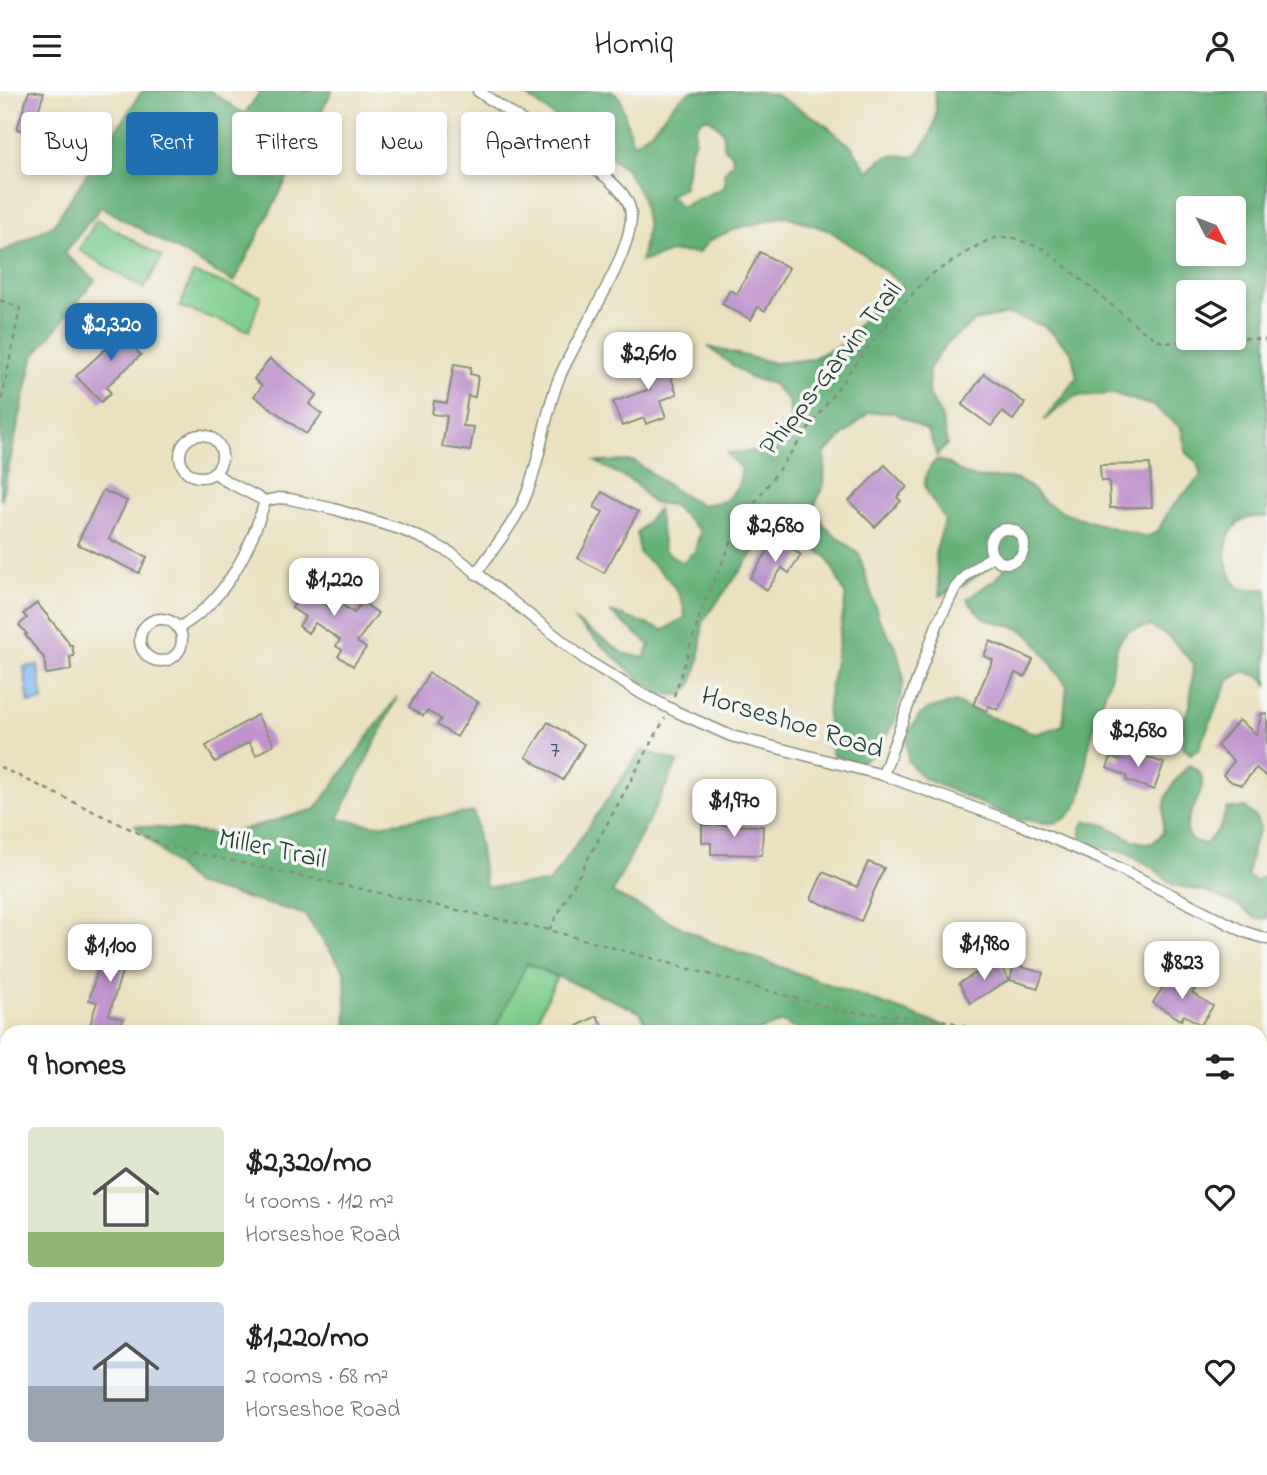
<!DOCTYPE html>
<html lang="en">
<head>
<meta charset="utf-8">
<style>
  :root { --surface:#fff; --page:#f2f2f2; --text:#222; --muted:#767676; --accent:#1f6fb2 }
  body { margin:0; font-family:"Indie Flower",sans-serif; background:var(--page); color:var(--text); height:100vh; display:flex; flex-direction:column; font-size:26px; white-space:nowrap }
  * { box-sizing:border-box; margin:0 }
  p { font-size:23px; color:var(--muted) }
  .icon { flex:none; width:38px; height:38px; fill:none; stroke:currentColor; stroke-width:2; stroke-linecap:round; stroke-linejoin:round }
  .map { position:relative; flex:1; overflow:hidden }
  .details { position:absolute; left:0px; top:934px; width:1267px; height:450px; display:flex; flex-direction:column; background:var(--surface); border-radius:21px 21px 0 0; box-shadow:0 4px 10px #0003 }
  .details>* { flex:none }
  .hud { position:absolute; left:21px; top:21px; width:700px; height:63px; display:flex; gap:14px }
  .needle { width:46px; rotate:132deg }
  .controls { position:absolute; left:1176px; top:105px; display:grid; gap:14px }
  .controls a { display:grid; place-items:center; width:70px; height:70px; border-radius:7px; background:var(--surface); box-shadow:0 4px 10px #0003; font-size:35px }
  .price { position:absolute; translate:-50% -60px; padding:0 16px; border-radius:14px; background:#fff; color:#222; font-size:23px; line-height:46px; filter:drop-shadow(0 2px 4px #0008) }
  .price::after { content:''; position:absolute; left:50%; top:42px; width:21px; height:16px; margin-left:-10px; background:inherit; clip-path:polygon(0 0,100% 0,50% 100%) }
  .price.selected { background:var(--accent); color:#fff }
  ul { padding:0; list-style:none }
  li { display:flex; align-items:center; gap:21px; height:175px; padding:0 28px }
  li span { display:grid; place-items:center; flex:none; width:196px; height:140px; border-radius:7px; color:#555 }
  li>.icon { margin-inline-start:auto }
  span .icon { width:84px; height:84px; fill:#fffc; stroke-width:1 }
  li b { font-size:30px }
  h2 { display:flex; justify-content:space-between; align-items:center; height:84px; padding:0 28px; font-size:30px }
  .chip { padding:0 24px; border-radius:7px; background:var(--surface); box-shadow:0 4px 10px #0003; font-size:24px; line-height:63px }
  .chip.selected { background:var(--accent); color:#fff }
  header { display:flex; justify-content:space-between; align-items:center; height:91px; padding:0 28px; background:var(--surface); font-size:32px; font-weight:600 }
  .map>svg:first-child { display:block }
  .green { fill:#7bcc8c; stroke:#4d8460; stroke-width:2 }
  .forest { fill:#64b078; stroke:#427656; stroke-width:2; fill-rule:evenodd }
  .water { fill:#80baf1; stroke:#507c92; stroke-width:2 }
  .building { fill:#be93cd }
  .lines { fill:none; stroke-linecap:round; stroke-linejoin:round }
  .street-casing { stroke:#858f7a; stroke-width:13 }
  .path { stroke:#858f7a; stroke-width:2.5; stroke-dasharray:5 5; stroke-linecap:butt }
  .street { stroke:#fff; stroke-width:10 }
  .labels { text-anchor:middle; dominant-baseline:central; stroke-width:7; stroke-linejoin:round; paint-order:stroke }
  .number-label { font-size:24px; fill:#47525a }
  .street-label { font-size:28px; fill:#1f3d34; stroke:#f6f6f2 }
</style>
</head>
<body>
<header><svg class="icon" aria-label="menu" viewBox="0 0 24 24"><path d="M4 6h16M4 12h16M4 18h16"/></svg>Homiq<svg class="icon" aria-label="person" viewBox="0 0 24 24"><circle cx="12" cy="8" r="4"/><path d="M4 21q1-7 8-7t8 7"/></svg></header>
<div class="map">
<svg width="1267" height="1384" viewBox="0 0 1267 1384">
  <rect width="100%" height="100%" fill="#f6f6f2"/>
  <filter id="ink" filterUnits="userSpaceOnUse"><feTurbulence type="fractalNoise" baseFrequency=".0143" numOctaves="2"/><feDisplacementMap in="SourceGraphic" scale="14" xChannelSelector="R" yChannelSelector="G"/><feConvolveMatrix kernelMatrix="1 2 1 2 8 2 1 2 1" color-interpolation-filters="sRGB"/></filter>
  <filter id="wash" filterUnits="userSpaceOnUse"><feTurbulence type="fractalNoise" baseFrequency=".00686" numOctaves="4" result="noise"/><feDisplacementMap in="SourceGraphic" scale="28" xChannelSelector="R" yChannelSelector="G"/><feGaussianBlur stdDeviation="1.57" result="paint"/><feColorMatrix in="noise" values="0 0 0 0 0 0 0 0 0 0 0 0 0 0 0 0 0 1.4 0 .05"/><feComposite in="paint" operator="in"/></filter>
  <g filter="url(#wash)">
    <rect width="100%" height="100%" fill="#ebe1c0"/>
    <g class="green">
      <path d="M 97,128 L 162,166 L 144,198 L 79,159 Z"/>
      <path d="M 193,182 L 261,205 L 249,240 L 180,216 Z"/>
      <path d="M 526,872 L 557,886 L 531,941 L 496,942 L 494,941 Z"/>
    </g>
    <g class="forest">
      <path d="M 142,0 L 210,0 L 244,23 L 261,0 L 332,0 L 234,191 L 101,116 L 64,162 L 95,189 L 33,267 L 1,410 L 0,162 L 53,134 Z"/>
      <path d="M 520,0 L 612,0 L 620,7 L 633,53 L 651,40 L 677,10 L 691,0 L 755,0 L 776,4 L 822,31 L 853,57 L 868,81 C 885,62 889,63 913,66 C 933,48 940,27 934,0 L 1267,0 L 1267,426 C 1260,426 1251,425 1245,428 C 1219,440 1222,482 1241,498 L 1267,498 L 1267,594 L 1263,587 L 1245,580 L 1228,590 L 1198,659 L 1190,663 L 1183,656 L 1183,629 L 1190,615 L 1193,572 L 1170,547 L 1150,535 L 1129,539 C 1126,543 1121,547 1119,551 C 1114,560 1114,573 1111,583 C 1104,609 1093,633 1088,660 C 1083,684 1088,712 1064,728 C 1049,738 1034,727 1018,729 L 923,687 L 908,670 L 906,645 L 919,625 L 928,618 L 956,611 C 981,625 1009,631 1036,643 L 1063,634 L 1067,595 C 1056,582 1036,546 1022,539 C 996,527 986,537 967,508 L 997,487 L 1008,472 L 994,472 L 963,495 L 940,505 L 935,462 L 945,430 C 934,406 911,396 936,369 C 951,370 957,381 970,385 C 988,390 1007,382 1024,392 C 1033,397 1039,407 1048,413 C 1074,428 1117,438 1147,446 L 1158,440 L 1169,419 L 1201,385 L 1196,370 L 1186,361 L 1181,337 L 1153,315 L 1115,303 L 1075,305 L 1044,329 L 1077,286 L 1071,260 L 1044,235 L 1009,223 L 975,230 L 946,253 L 929,278 L 928,301 L 942,327 L 947,353 L 937,365 L 928,340 L 893,321 L 868,322 L 825,362 L 824,393 L 814,416 L 824,435 L 859,463 L 879,528 L 896,557 L 904,588 L 895,629 L 877,662 L 857,672 L 833,664 L 827,650 L 828,611 L 846,505 L 827,466 L 789,442 L 764,448 L 703,530 L 699,570 L 692,593 L 682,604 L 662,603 L 643,592 L 573,528 L 623,562 L 644,567 L 650,554 L 610,521 L 664,539 L 685,526 C 684,498 660,479 639,462 L 637,442 L 658,418 L 664,459 L 682,472 L 695,460 L 700,440 L 672,414 L 652,412 L 635,392 L 596,371 L 634,370 L 676,400 L 702,414 L 725,410 L 738,396 L 742,378 L 727,362 L 769,359 L 791,334 L 789,311 L 773,293 L 750,287 L 708,256 L 775,272 L 811,268 L 843,253 L 877,212 L 902,194 L 865,164 L 830,140 L 786,125 L 735,138 L 710,149 L 698,162 L 671,161 L 641,171 L 647,136 L 642,106 L 625,77 ZM 703,27 L 710,28 L 723,41 L 724,56 L 732,64 L 733,70 L 724,82 L 725,96 L 680,116 L 675,109 L 668,105 L 683,97 L 687,83 L 688,68 L 695,48 L 695,36 ZM 1188,117 L 1234,117 L 1234,163 L 1188,163 ZM 1188,201 L 1234,201 L 1234,247 L 1188,247 Z"/>
      <path d="M 397,606 L 338,728 L 377,734 L 474,721 L 486,796 L 549,792 L 642,659 L 678,671 L 612,802 L 711,851 L 961,941 L 800,941 L 782,931 L 755,941 L 651,941 L 640,921 L 527,872 L 494,940 L 496,941 L 347,941 L 345,881 L 304,823 L 194,793 L 135,734 L 223,744 L 316,718 Z"/>
      <path d="M 1189,674 C 1222,688 1183,721 1187,740 C 1188,744 1191,747 1193,750 L 1206,753 L 1220,736 L 1227,717 L 1246,717 L 1256,727 L 1260,737 L 1253,754 L 1247,785 L 1256,790 L 1267,783 L 1267,827 L 1257,828 L 1237,814 L 1207,801 L 1173,794 L 1152,776 L 1125,761 L 1092,756 L 1081,747 L 1081,736 L 1086,730 C 1114,731 1128,755 1153,752 L 1163,742 C 1163,707 1165,700 1189,674 Z"/>
      <path d="M 1260,1024 L 1267,1026 L 1267,1115 L 1260,1118 Z"/>
      <path d="M 617,1377 L 690,1377 L 692,1384 L 613,1384 Z"/>
    </g>
    <path class="water" d="M 38,574 L 43,610 L 29,612 L 24,576 Z"/>
    <g id="blocks">
      <g class="building">
        <path d="M 29,0 L 44,2 L 31,42 L 17,38 Z"/>
        <path d="M 760,161 L 789,177 L 765,220 L 758,216 L 751,229 L 722,213 L 730,199 L 737,203 Z"/>
        <path d="M 133,233 L 145,246 L 133,256 L 141,264 L 106,296 L 111,302 L 101,311 L 76,285 Z"/>
        <path d="M 660,256 L 677,303 L 660,310 L 666,326 L 646,333 L 644,327 L 622,335 L 613,311 L 650,298 L 638,264 Z"/>
        <path d="M 270,268 L 317,304 L 309,313 L 322,323 L 306,343 L 254,305 L 262,295 L 254,288 Z"/>
        <path d="M 454,273 L 471,276 L 470,283 L 478,285 L 475,306 L 468,305 L 463,335 L 474,336 L 470,360 L 442,356 L 447,325 L 432,323 L 434,310 L 447,312 Z"/>
        <path d="M 984,283 L 1025,312 L 1013,329 L 1002,321 L 991,335 L 962,314 Z"/>
        <path d="M 1150,373 L 1152,416 L 1110,417 L 1109,390 L 1101,390 L 1100,374 Z"/>
        <path d="M 885,374 L 907,396 L 897,406 L 901,410 L 875,436 L 849,410 Z"/>
        <path d="M 103,399 L 127,410 L 109,448 L 147,466 L 139,482 L 77,453 Z"/>
        <path d="M 602,401 L 638,421 L 604,482 L 578,467 L 603,421 L 594,416 Z"/>
        <path d="M 776,448 L 801,464 L 789,482 L 782,477 L 767,499 L 750,487 Z"/>
        <path d="M 320,476 L 334,486 L 318,509 L 335,520 L 340,512 L 354,522 L 362,511 L 378,522 L 357,551 L 366,557 L 353,575 L 338,565 L 342,559 L 336,555 L 340,549 L 315,532 L 308,542 L 299,535 L 305,526 L 292,517 Z"/>
        <path d="M 37,512 L 68,550 L 69,554 L 72,554 L 74,565 L 70,566 L 71,579 L 46,583 L 44,567 L 25,544 L 27,543 L 19,534 L 27,527 L 23,523 Z"/>
        <path d="M 990,550 L 1033,569 L 1025,586 L 1015,582 L 998,619 L 989,615 L 986,620 L 973,614 L 993,569 L 984,565 Z"/>
        <path d="M 429,582 L 478,611 L 457,646 L 437,634 L 441,628 L 427,620 L 423,625 L 409,616 Z"/>
        <path d="M 1262,622 L 1267,623 L 1267,686 L 1256,677 L 1242,694 L 1232,691 L 1223,684 L 1234,670 L 1217,655 L 1239,629 L 1256,643 Z"/>
        <path d="M 257,624 L 274,653 L 256,664 L 249,651 L 215,671 L 206,655 Z"/>
        <path d="M 548,631 L 584,653 L 563,689 L 526,666 Z"/>
        <path d="M 1124,658 L 1164,672 L 1154,699 L 1126,689 L 1127,685 L 1107,677 L 1111,666 L 1120,669 Z"/>
        <path d="M 702,734 L 763,735 L 762,764 L 711,763 L 711,752 L 702,751 Z"/>
        <path d="M 868,771 L 884,777 L 861,830 L 811,808 L 823,781 L 857,796 Z"/>
        <path d="M 115,844 L 137,850 L 129,875 L 124,874 L 109,924 L 123,928 L 119,942 L 93,942 L 88,940 L 97,911 L 89,909 L 105,854 L 111,856 Z"/>
        <path d="M 998,870 L 1009,889 L 970,912 L 959,892 Z"/>
        <path d="M 1014,874 L 1043,882 L 1038,897 L 1010,889 Z"/>
        <path d="M 1171,883 L 1195,898 L 1192,902 L 1213,915 L 1201,934 L 1184,924 L 1181,929 L 1153,912 Z"/>
        <path d="M 597,925 L 606,942 L 581,942 L 577,935 Z"/>
        <path d="M 1260,1192 L 1267,1193 L 1267,1228 L 1260,1227 Z"/>
      </g>
    </g>
  </g>
  <g filter="url(#ink)">
    <use href="#blocks" fill-opacity="0" stroke="#858f7a" stroke-width="2"/>
    <g class="lines">
      <defs>
        <g id="street">
          <circle cx="201" cy="365" r="21"/>
          <path d="M 214,381 L 226,390 L 265,410 L 278,407 L 290,408 L 334,418 L 400,438 L 426,449 L 453,463 L 586,569 L 642,603 L 677,621 L 731,645 L 883,684 L 1019,733 L 1103,769 L 1245,841 L 1267,848"/>
          <circle cx="1007" cy="455" r="17"/>
          <path d="M 476,483 C 493,457 516,432 527,402 C 542,364 544,322 560,285 C 578,243 631,166 631,125 C 631,108 617,96 606,86 L 478,0"/>
          <circle cx="161" cy="549" r="21"/>
          <path d="M 178,537 C 225,511 250,460 265,410"/>
          <path d="M 883,684 L 937,534 L 955,497 L 967,483 L 992,465"/>
          <path d="M 0,960 L 7,963"/>
          <path d="M 1260,1360 L 1267,1361"/>
          <path d="M 204,1377 L 206,1384"/>
          <path d="M 1009,1384 L 1030,1377"/>
        </g>
      </defs>
      <use href="#street" class="street-casing"/>
      <g class="path">
        <path d="M 0,209 L 20,217 L 0,318"/>
        <path d="M 1234,246 L 1267,249"/>
        <path d="M 674,605 L 703,516 L 738,435 L 864,261 L 899,218 L 929,185 L 980,153 L 995,147 L 1011,146 L 1044,158 L 1143,240 L 1164,252 L 1212,247"/>
        <path d="M 0,676 L 168,756 L 549,839 L 842,920 L 948,930 L 986,942"/>
        <path d="M 549,839 L 665,627"/>
        <path d="M 1260,1036 L 1267,1039"/>
        <path d="M 314,1384 L 322,1377"/>
      </g>
      <use href="#street" class="street"/>
    </g>
  </g>
  <g class="labels">
    <g class="number-label">
      <text x="555" y="660">7</text>
    </g>
    <g class="street-label">
      <text transform="translate(832 278) rotate(-52)">Phipps–Garvin Trail</text>
      <text transform="translate(792 633) rotate(17)">Horseshoe Road</text>
      <text transform="translate(272 759) rotate(12)">Miller Trail</text>
    </g>
  </g>
</svg>
<div class="controls">
<a><svg class="needle" viewBox="-14 -14 28 28"><path d="M0-13l5 13h-10z" fill="#e53935"/><path d="M0 13l5-13h-10z" fill="#767676"/></svg></a>
<a><svg class="icon" aria-label="layers" viewBox="0 0 24 24"><path d="M12 4l9 5-9 5-9-5zM3 14l9 5 9-5"/></svg></a>
</div>
<b class="price selected" style="left:111px;top:272px">$2,320</b>
<b class="price" style="left:648px;top:301px">$2,610</b>
<b class="price" style="left:775px;top:473px">$2,680</b>
<b class="price" style="left:334px;top:527px">$1,220</b>
<b class="price" style="left:1138px;top:678px">$2,680</b>
<b class="price" style="left:734px;top:748px">$1,970</b>
<b class="price" style="left:984px;top:891px">$1,980</b>
<b class="price" style="left:110px;top:893px">$1,100</b>
<b class="price" style="left:1182px;top:910px">$823</b>
<div class="hud">
<a class="chip">Buy</a>
<a class="chip selected">Rent</a>
<a class="chip">Filters</a>
<a class="chip">New</a>
<a class="chip">Apartment</a>
</div>
<section class="details">
<h2>9 homes<svg class="icon" aria-label="filters" viewBox="0 0 24 24"><path d="M4 7h16M4 17h16"/><circle cx="9" cy="7" r="2"/><circle cx="15" cy="17" r="2"/></svg></h2>
<ul>
<li><span style="background:linear-gradient(#dfe7d0 75%,#8fb573 0)"><svg class="icon" aria-label="home" viewBox="0 0 24 24"><path d="M3 11l9-7 9 7M6 9v11h12V9"/></svg></span><div><b>$2,320/mo</b><p>4 rooms · 112 m²</p><p>Horseshoe Road</p></div><svg class="icon" aria-label="heart" viewBox="0 0 24 24"><path d="M12 20l-8-8c-3-5 5-10 8-4 3-6 11-1 8 4z"/></svg></li>
<li><span style="background:linear-gradient(#c9d6e8 60%,#9aa5b1 0)"><svg class="icon" aria-label="home" viewBox="0 0 24 24"><path d="M3 11l9-7 9 7M6 9v11h12V9"/></svg></span><div><b>$1,220/mo</b><p>2 rooms · 68 m²</p><p>Horseshoe Road</p></div><svg class="icon" aria-label="heart" viewBox="0 0 24 24"><path d="M12 20l-8-8c-3-5 5-10 8-4 3-6 11-1 8 4z"/></svg></li>
</ul>
</section>
</div>
</body>
</html>
